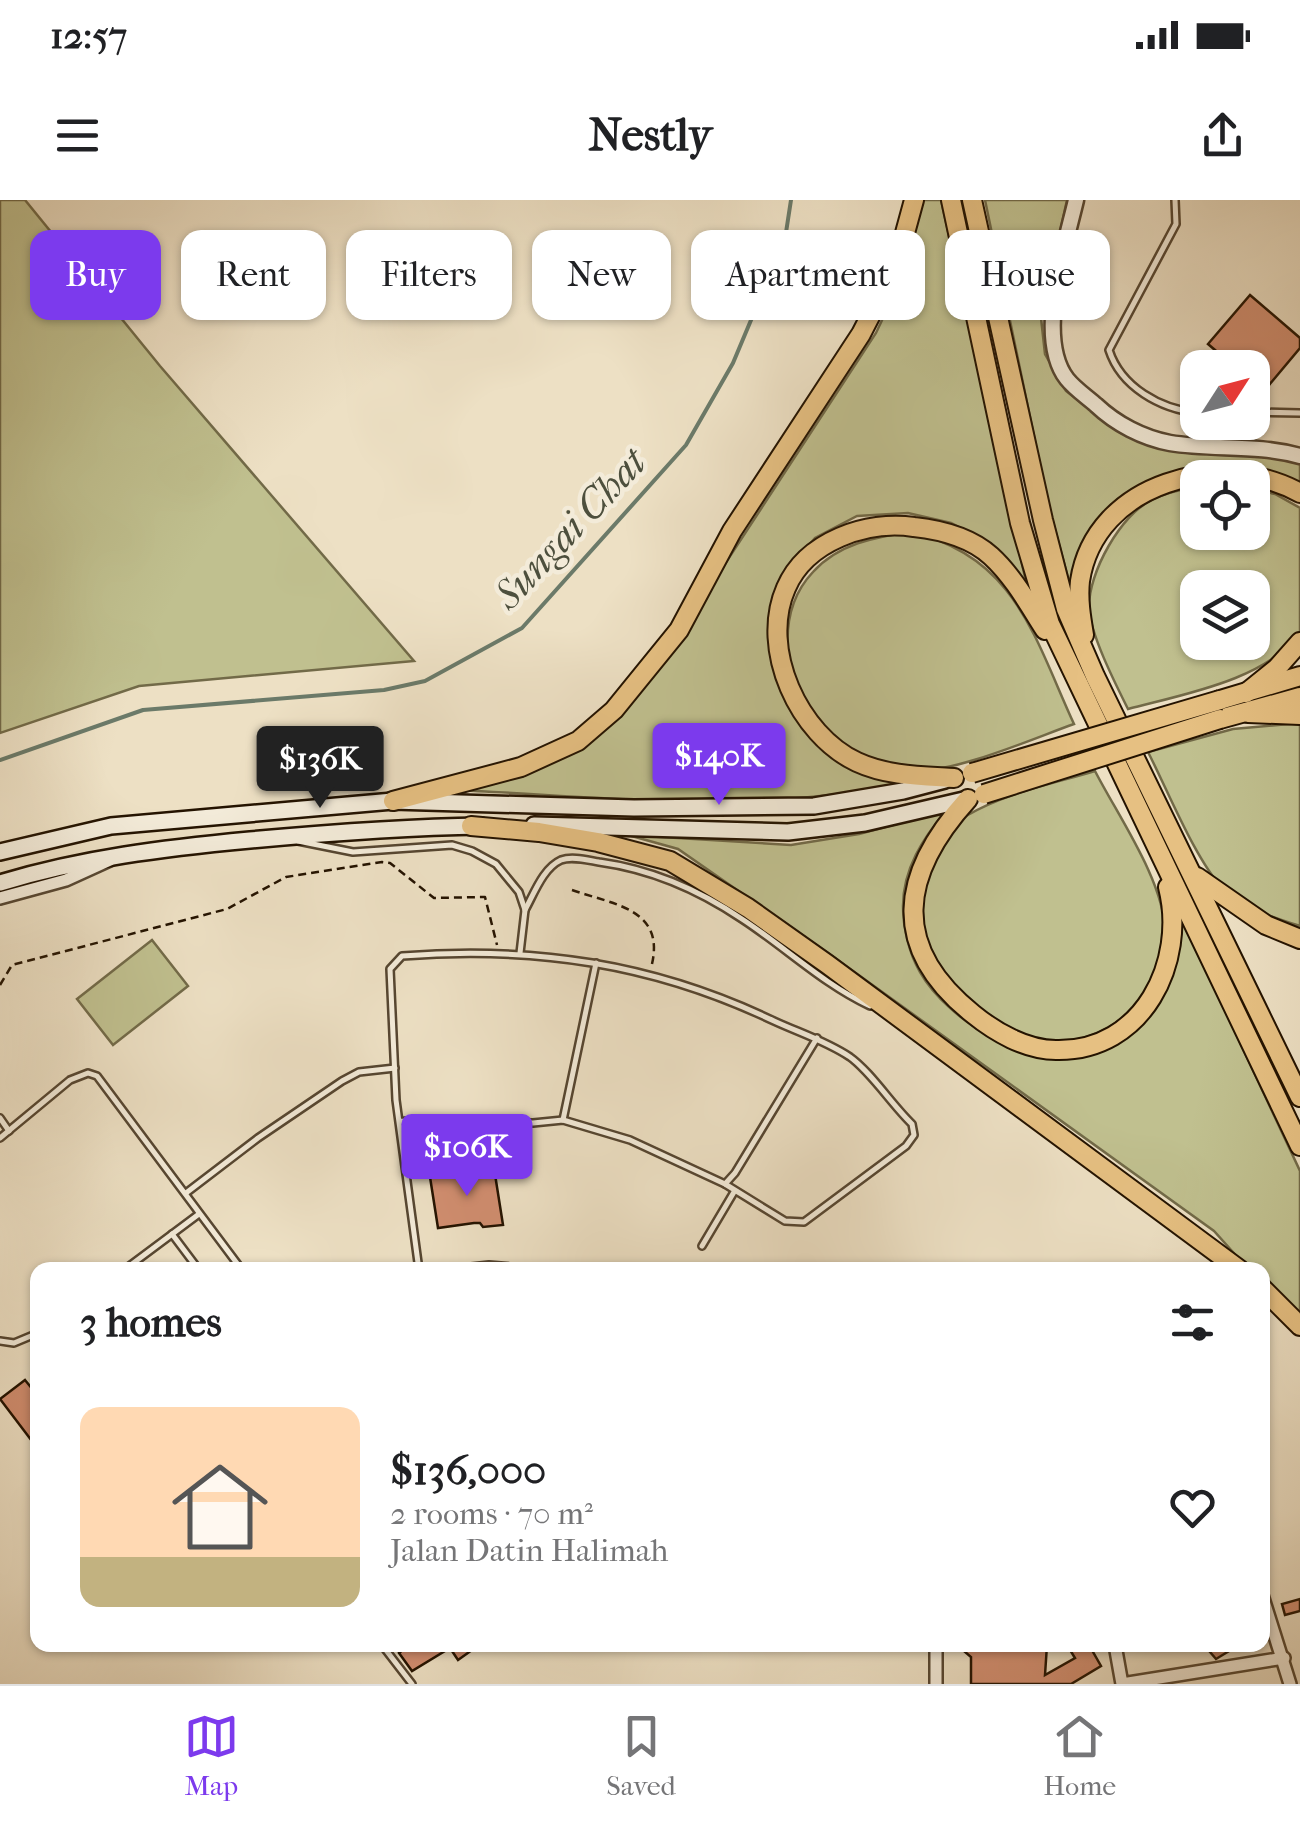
<!DOCTYPE html>
<html lang="en">
<head>
<meta charset="utf-8">
<style>
  :root { --surface:#fff; --page:#f6f6f6; --text:#202124; --muted:#757577; --line:#e0e0e0; --accent:#7c3aed }
  body { margin:0; font-family:"IM FELL French Canon",serif; background:var(--page); color:var(--text); height:100vh; display:flex; flex-direction:column; font-size:38px; white-space:nowrap }
  * { box-sizing:border-box; margin:0 }
  p { font-size:32px; color:var(--muted) }
  .icon { flex:none; width:55px; height:55px; fill:none; stroke:currentColor; stroke-width:2; stroke-linecap:round; stroke-linejoin:round }
  .map { position:relative; flex:1; overflow:hidden }
  .panel { position:absolute; left:30px; top:1062px; width:1240px; height:390px; display:flex; flex-direction:column; background:var(--surface); border-radius:20px; box-shadow:0 2px 8px #0004 }
  .panel>* { flex:none }
  .banner { position:absolute; left:30px; top:30px; width:1240px; height:90px; display:flex; gap:20px }
  .needle { width:65px; rotate:54deg }
  .controls { position:absolute; left:1180px; top:150px; display:grid; gap:20px }
  .controls a { display:grid; place-items:center; width:90px; height:90px; border-radius:20px; background:var(--surface); box-shadow:0 2px 8px #0004; font-size:50px }
  .price { position:absolute; translate:-50% -85px; padding:0 22px; border-radius:10px; background:var(--accent); color:#fff; font-size:32px; line-height:65px; filter:drop-shadow(0 2px 5px #0008) }
  .price::after { content:''; position:absolute; left:50%; top:60px; width:30px; height:22px; margin-left:-15px; background:inherit; clip-path:polygon(0 0,100% 0,50% 100%) }
  .price.active { background:#222; color:#fff }
  ul { padding:0; list-style:none }
  li { display:flex; align-items:center; gap:30px; height:250px; padding:0 50px }
  li span { display:grid; place-items:center; flex:none; width:280px; height:200px; border-radius:20px; color:#555 }
  li>.icon { margin-inline-start:auto }
  span .icon { width:120px; height:120px; fill:#fffc; stroke-width:1 }
  li b { font-size:42px }
  h2 { display:flex; justify-content:space-between; align-items:center; height:120px; padding:0 50px; font-size:42px }
  .pill { padding:0 35px; border-radius:20px; background:var(--surface); box-shadow:0 2px 8px #0004; font-size:35px; line-height:90px }
  .pill.active { background:var(--accent); color:#fff }
  .status { display:flex; justify-content:space-between; align-items:center; height:70px; padding:0 50px; background:var(--surface); direction:ltr }
  .status svg { height:28px; fill:currentColor }
  header { display:flex; justify-content:space-between; align-items:center; height:130px; padding:0 50px; background:var(--surface); font-size:45px; font-weight:700 }
  .tabs { display:flex; justify-content:space-around; align-items:center; height:140px; border-top:2px solid var(--line); background:var(--surface); font-size:28px; color:var(--muted) }
  .tabs a { display:grid; justify-items:center; gap:5px }
  .tabs .active { color:var(--accent) }
  .map>svg:first-child { display:block }
  .green { fill:#c0c08f; stroke:#726a48; stroke-width:2.5; fill-rule:evenodd }
  .lines { fill:none; stroke-linecap:round; stroke-linejoin:round }
  .stream { stroke:#6b7a69; stroke-width:4 }
  .building { fill:#d18e70; stroke:#241300; stroke-width:2.5 }
  .service-casing { stroke:#564631; stroke-width:10 }
  .minor-casing { stroke:#564631; stroke-width:16 }
  .tertiary-casing { stroke:#564631; stroke-width:19 }
  .secondary-casing { stroke:#241300; stroke-width:20 }
  .primary-casing { stroke:#241300; stroke-width:22 }
  .trunk-casing { stroke:#241300; stroke-width:22 }
  .path { stroke:#241300; stroke-width:2.5; stroke-dasharray:8 5; stroke-linecap:butt }
  .service { stroke:#f3ebd9; stroke-width:5 }
  .minor { stroke:#f3ebd9; stroke-width:11 }
  .tertiary { stroke:#f3ebd9; stroke-width:14 }
  .secondary { stroke:#f3ebd9; stroke-width:15 }
  .primary { stroke:#e6c082; stroke-width:18 }
  .trunk { stroke:#e6c082; stroke-width:18 }
  .primary-bridge-casing { stroke:#241300; stroke-width:22; stroke-linecap:butt }
  .primary-bridge { stroke:#e6c082; stroke-width:18 }
  .labels { text-anchor:middle; dominant-baseline:central; stroke-width:9; stroke-linejoin:round; paint-order:stroke }
  .water-label { font-size:40px; font-style:italic; fill:#4d4f3d; stroke:#f3ebd9 }
</style>
</head>
<body>
<div class="status"><b>12:57</b><svg viewBox="0 0 49 12"><path d="M0 12V9h3v3zM5 12V6h3v6zM10 12V3h3v9zM15 12V0h3v12zM26 1h20v11H26zM47 4h2v5h-2z"/></svg></div>
<header><svg class="icon" aria-label="menu" viewBox="0 0 24 24"><path d="M4 6h16M4 12h16M4 18h16"/></svg>Nestly<svg class="icon" aria-label="share" viewBox="0 0 24 24"><path d="M12 15V3M7 8l5-5 5 5M5 13v7h14v-7"/></svg></header>
<div class="map">
<svg width="1300" height="1484" viewBox="0 0 1300 1484">
  <rect width="100%" height="100%" fill="#ede0c4"/>
  <filter id="stains"><feTurbulence type="fractalNoise" baseFrequency=".002" numOctaves="4"/><feColorMatrix values="0 0 0 0 .2 0 0 0 0 .09 0 0 0 0 .02 0 0 0 .5 -.17"/></filter>
  <radialGradient id="worn" r=".72"><stop offset=".6" stop-color="#630" stop-opacity="0"/><stop offset="1" stop-color="#630" stop-opacity=".3"/></radialGradient>
  <g class="green">
    <path d="M 0,0 L 25,0 L 160,166 L 414,461 L 139,486 L 0,533 Z"/>
    <path d="M 914,0 L 941,0 L 1026,382 L 988,342 L 951,323 L 908,313 L 857,316 L 815,338 L 782,377 L 770,418 L 769,443 L 786,502 L 815,541 L 920,578 C 771,618 605,596 453,590 L 571,549 L 653,474 L 876,133 L 902,78 Z"/>
    <path d="M 985,0 L 1067,0 L 1041,118 L 1045,154 L 1066,191 L 1121,233 L 1178,247 L 1241,251 L 1300,261 L 1300,290 L 1266,274 L 1137,291 L 1071,389 L 1047,299 Z"/>
    <path d="M 1197,286 L 1198,332 L 1252,332 L 1253,289 L 1275,294 L 1300,308 L 1300,432 C 1268,480 1180,495 1128,509 C 1116,485 1090,434 1089,408 C 1088,373 1121,314 1153,299 C 1166,293 1183,289 1197,286 ZM 1198,388 L 1252,388 L 1252,442 L 1198,442 Z"/>
    <path d="M 910,332 C 1015,355 1034,437 1074,524 C 1034,538 953,574 914,570 C 877,566 831,544 810,513 C 781,471 778,409 813,372 C 838,344 875,337 910,332 Z"/>
    <path d="M 1300,523 L 1300,726 C 1275,718 1243,708 1223,689 C 1195,659 1168,591 1148,552 L 1233,529 Z"/>
    <path d="M 1095,571 C 1118,616 1164,681 1165,731 C 1166,795 1109,846 1045,842 C 1029,841 1010,831 996,822 C 952,795 920,763 922,709 C 923,686 922,678 935,659 C 943,646 953,623 966,616 C 1005,593 1052,584 1095,571 Z"/>
    <path d="M 946,611 C 923,638 903,669 903,706 C 903,728 909,753 920,772 C 948,821 1032,873 1088,853 C 1101,848 1114,835 1125,826 C 1173,790 1176,776 1182,718 L 1300,971 L 1300,1127 L 1263,1085 L 1262,1070 L 1249,1070 L 1214,1031 L 835,758 L 678,649 L 628,635 L 791,645 L 859,634 Z"/>
    <path d="M 152,740 L 188,786 L 113,845 L 77,799 Z"/>
  </g>
  <g class="lines">
    <path class="stream" d="M 0,560 L 143,510 L 384,490 L 425,481 L 522,428 L 686,245 L 733,163 L 785,39 L 791,0"/>
  </g>
  <g class="building">
    <path d="M 1250,95 L 1300,138 L 1300,148 L 1264,191 L 1252,181 L 1252,168 L 1236,168 L 1208,144 Z"/>
    <path d="M 494,968 L 503,1025 L 483,1027 L 480,1023 L 474,1023 L 438,1028 L 430,977 Z"/>
    <path d="M 25,1180 L 38,1196 L 38,1249 L 0,1199 Z"/>
    <path d="M 1300,1399 L 1300,1411 L 1285,1415 L 1282,1404 Z"/>
    <path d="M 409,1445 L 479,1445 L 458,1460 L 450,1448 L 412,1471 L 399,1453 Z"/>
    <path d="M 957,1445 L 1047,1445 L 1045,1475 L 1075,1458 L 1067,1445 L 1089,1445 L 1101,1466 L 1071,1484 L 971,1484 L 971,1457 Z"/>
    <path d="M 1204,1445 L 1239,1445 L 1216,1459 Z"/>
  </g>
  <g class="lines">
    <defs>
      <g id="service">
        <path d="M 1175,0 L 1176,24 L 1109,150 C 1121,187 1160,209 1198,213"/>
        <path d="M 1252,212 L 1300,213"/>
        <path d="M 298,641 L 353,652 L 452,645 L 472,651 L 496,664 L 519,692 L 525,710 L 520,753"/>
        <path d="M 525,710 C 534,694 543,668 561,660 C 572,656 587,660 599,662 C 650,669 699,690 742,719 C 785,747 823,784 870,806"/>
        <path d="M 0,918 L 9,931"/>
        <path d="M 563,920 L 596,763"/>
        <path d="M 400,921 L 533,923 L 563,920 L 630,940 L 725,984 L 785,1021 L 804,1022 L 906,946 L 914,935 L 912,924 C 892,905 871,872 850,857 C 826,841 800,833 774,821 C 653,763 534,746 402,756 L 390,769 L 396,900 L 419,1070"/>
        <path d="M 0,938 L 70,880 L 88,873 L 97,876 L 242,1070"/>
        <path d="M 725,984 L 735,973 L 817,838"/>
        <path d="M 186,993 L 258,938 L 342,881 L 359,872 L 395,868"/>
        <path d="M 172,1034 L 199,1070"/>
        <path d="M 702,1046 L 734,992"/>
        <path d="M 124,1070 L 199,1014"/>
        <path d="M 444,1070 L 489,1065 L 546,1070"/>
        <path d="M 0,1141 L 14,1143 L 38,1133"/>
        <path d="M 382,1445 L 412,1484"/>
      </g>
      <g id="minor">
        <path d="M 0,698 L 66,680 L 110,660"/>
        <path d="M 1262,1395 L 1290,1484"/>
        <path d="M 1115,1445 L 1122,1484 L 1284,1458"/>
        <path d="M 936,1484 L 936,1445"/>
      </g>
      <path id="tertiary" d="M 1076,0 C 1065,47 1035,138 1067,179 C 1075,189 1087,197 1096,205 C 1116,224 1143,238 1170,243 C 1213,250 1257,244 1300,256"/>
      <g id="secondary">
        <path d="M 534,625 L 788,632 L 865,623 L 968,599"/>
        <path d="M 0,652 L 111,626 L 393,601 L 634,608 L 814,606 L 903,591 L 945,580"/>
        <path d="M 0,683 C 82,658 165,648 250,640 C 327,633 404,627 481,626"/>
      </g>
      <g id="primary">
        <path d="M 1220,500 L 1300,476"/>
        <path d="M 1220,519 L 1300,497"/>
      </g>
      <g id="trunk">
        <path d="M 951,0 L 1020,323 L 1050,424 L 1300,946"/>
        <path d="M 972,0 L 1043,320 L 1066,409 L 1095,476 L 1300,897"/>
        <path d="M 1084,435 C 1081,417 1078,399 1080,381 C 1095,282 1222,249 1300,293"/>
        <path d="M 1246,493 L 1277,468 L 1300,442"/>
        <path d="M 1248,513 L 1300,515"/>
        <path d="M 954,578 C 922,576 887,576 857,562 C 799,535 759,449 786,388 C 806,341 867,320 914,327 C 942,330 970,337 991,356 C 1013,376 1029,405 1045,430"/>
        <path d="M 968,599 C 900,674 889,747 973,814 C 995,832 1026,850 1056,850 C 1143,852 1187,762 1168,687"/>
        <path d="M 393,601 L 521,567 L 578,541 L 614,510 L 679,430 L 732,331 L 861,134 L 896,66 L 914,0"/>
        <path d="M 471,626 L 539,632 L 598,642 L 670,661 L 748,708 L 827,764 L 1240,1070"/>
        <path d="M 1197,677 L 1266,725 L 1300,739"/>
        <path d="M 1262,1088 L 1300,1126"/>
      </g>
    </defs>
    <use href="#service" class="service-casing"/>
    <use href="#minor" class="minor-casing"/>
    <use href="#tertiary" class="tertiary-casing"/>
    <use href="#secondary" class="secondary-casing"/>
    <use href="#primary" class="primary-casing"/>
    <use href="#trunk" class="trunk-casing"/>
    <g class="path">
      <path d="M 572,690 C 615,705 667,709 651,768"/>
      <path d="M 0,785 L 12,765 L 227,709 L 286,677 L 382,662 L 390,663 L 434,698 L 485,697 L 497,745"/>
    </g>
    <use href="#service" class="service"/>
    <use href="#minor" class="minor"/>
    <use href="#tertiary" class="tertiary"/>
    <use href="#secondary" class="secondary"/>
    <use href="#primary" class="primary"/>
    <use href="#trunk" class="trunk"/>
    <defs>
      <g id="primary-bridge">
        <path d="M 972,573 L 1220,500"/>
        <path d="M 984,594 L 1220,519"/>
      </g>
    </defs>
    <use href="#primary-bridge" class="primary-bridge-casing"/>
    <use href="#primary-bridge" class="primary-bridge"/>
  </g>
  <g class="labels">
    <g class="water-label">
      <text transform="translate(570 329) rotate(-47)">Sungai Chat</text>
    </g>
  </g>
  <rect width="100%" height="100%" filter="url(#stains)"/>
  <rect width="100%" height="100%" fill="url(#worn)"/>
</svg>
<div class="controls">
<a><svg class="needle" viewBox="-14 -14 28 28"><path d="M0-13l5 13h-10z" fill="#e53935"/><path d="M0 13l5-13h-10z" fill="#757577"/></svg></a>
<a><svg class="icon" aria-label="locate" viewBox="0 0 24 24"><circle cx="12" cy="12" r="6"/><path d="M12 2v4M12 18v4M2 12h4M18 12h4"/></svg></a>
<a><svg class="icon" aria-label="layers" viewBox="0 0 24 24"><path d="M12 4l9 5-9 5-9-5zM3 14l9 5 9-5"/></svg></a>
</div>
<b class="price" style="left:719px;top:608px">$140K</b>
<b class="price active" style="left:320px;top:611px">$136K</b>
<b class="price" style="left:467px;top:999px">$106K</b>
<div class="banner">
<a class="pill active">Buy</a>
<a class="pill">Rent</a>
<a class="pill">Filters</a>
<a class="pill">New</a>
<a class="pill">Apartment</a>
<a class="pill">House</a>
</div>
<section class="panel">
<h2>3 homes<svg class="icon" aria-label="filters" viewBox="0 0 24 24"><path d="M4 7h16M4 17h16"/><circle cx="9" cy="7" r="2"/><circle cx="15" cy="17" r="2"/></svg></h2>
<ul>
<li><span style="background:linear-gradient(#ffd9b3 75%,#c2b280 0)"><svg class="icon" aria-label="home" viewBox="0 0 24 24"><path d="M3 11l9-7 9 7M6 9v11h12V9"/></svg></span><div><b>$136,000</b><p>2 rooms · 70 m²</p><p>Jalan Datin Halimah</p></div><svg class="icon" aria-label="heart" viewBox="0 0 24 24"><path d="M12 20l-8-8c-3-5 5-10 8-4 3-6 11-1 8 4z"/></svg></li>
</ul>
</section>
</div>
<nav class="tabs">
<a class="active"><svg class="icon" aria-label="map" viewBox="0 0 24 24"><path d="M3 6l6-2 6 2 6-2v14l-6 2-6-2-6 2zM9 4v14M15 6v14"/></svg>Map</a>
<a><svg class="icon" aria-label="saved" viewBox="0 0 24 24"><path d="M7 4h10v16l-5-4-5 4z"/></svg>Saved</a>
<a><svg class="icon" aria-label="home" viewBox="0 0 24 24"><path d="M3 11l9-7 9 7M6 9v11h12V9"/></svg>Home</a>
</nav>
</body>
</html>
